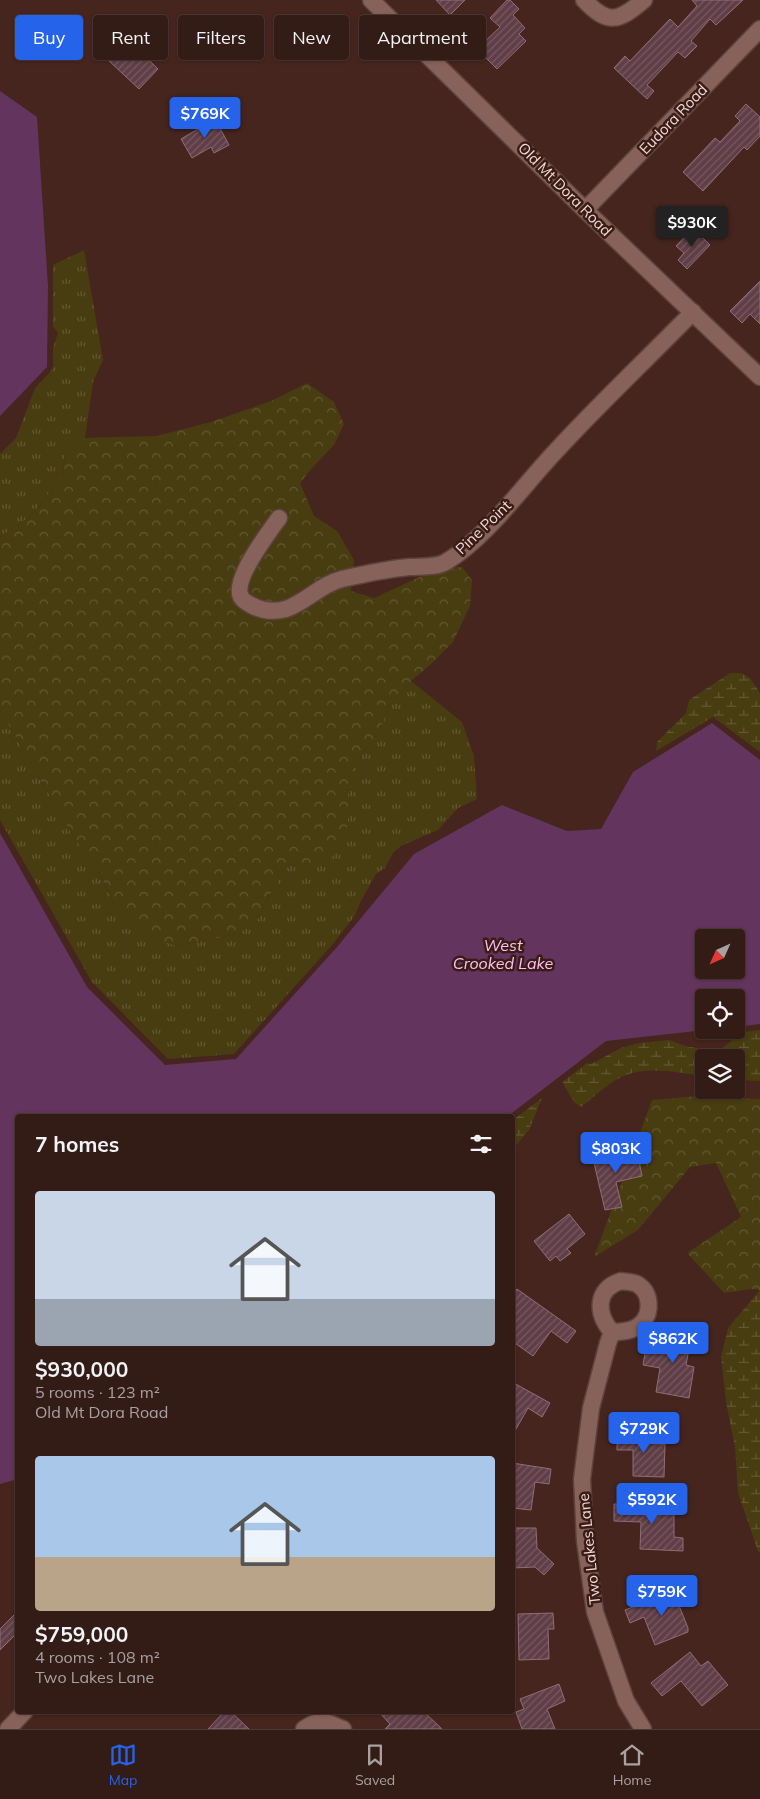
<!DOCTYPE html>
<html lang="en">
<head>
<meta charset="utf-8">
<style>
  :root { --surface:#341c16; --page:#3f2923; --text:#f1f3f6; --muted:#a9a1a1; --line:#4e3a35; --accent:#2563eb }
  body { margin:0; font-family:Mulish,sans-serif; background:var(--page); color:var(--text); height:100vh; display:flex; flex-direction:column; font-size:19px; white-space:nowrap }
  * { box-sizing:border-box; margin:0 }
  p { font-size:16px; color:var(--muted) }
  .icon { flex:none; width:28px; height:28px; fill:none; stroke:currentColor; stroke-width:2; stroke-linecap:round; stroke-linejoin:round }
  .map { position:relative; flex:1; overflow:hidden }
  .sheet { position:absolute; left:15px; top:1114px; width:500px; height:600px; display:flex; flex-direction:column; background:var(--surface); border-radius:5px; box-shadow:0 1px 4px #0004,0 0 0 1px var(--line) }
  .sheet>* { flex:none }
  .hud { position:absolute; left:15px; top:15px; width:500px; height:45px; display:flex; gap:10px }
  .needle { width:32px; rotate:225deg }
  .fabs { position:absolute; left:695px; top:929px; display:grid; gap:10px }
  .fabs a { display:grid; place-items:center; width:50px; height:50px; border-radius:5px; background:var(--surface); box-shadow:0 1px 4px #0004,0 0 0 1px var(--line); font-size:25px }
  .price { position:absolute; translate:-50% -42px; padding:0 11px; border-radius:5px; background:var(--accent); color:#fff; font-size:16px; line-height:32px; filter:drop-shadow(0 1px 2px #0008) }
  .price::after { content:''; position:absolute; left:50%; top:30px; width:15px; height:11px; margin-left:-8px; background:inherit; clip-path:polygon(0 0,100% 0,50% 100%) }
  .price.on { background:#222; color:#fff }
  ul { padding:0; list-style:none }
  li { display:grid; align-content:center; gap:10px; height:265px; padding:0 20px }
  li span { display:grid; place-items:center; height:155px; border-radius:5px; color:#555 }
  li>.icon { margin-inline-start:auto }
  span .icon { width:90px; height:90px; fill:#fffc; stroke-width:1 }
  li b { font-size:21px }
  h2 { display:flex; justify-content:space-between; align-items:center; height:60px; padding:0 20px; font-size:21px }
  .pill { padding:0 18px; border-radius:5px; background:var(--surface); box-shadow:0 1px 4px #0004,0 0 0 1px var(--line); font-size:18px; line-height:45px }
  .pill.on { background:var(--accent); color:#fff }
  .menu { display:flex; justify-content:space-around; align-items:center; height:70px; border-top:1px solid var(--line); background:var(--surface); font-size:14px; color:var(--muted) }
  .menu a { display:grid; justify-items:center; gap:2px }
  .menu .on { color:var(--accent) }
  .map>svg:first-child { display:block }
  .grass { fill:url(#grass-tufts) }
  .forest { fill:url(#forest-crowns) }
  .wetland { fill:url(#wetland-marsh) }
  .water { fill:#63345d; fill-rule:evenodd }
  .building { fill:url(#building-hatch); stroke:#926c75 }
  .lines { fill:none; stroke-linecap:round; stroke-linejoin:round }
  .minor-casing { stroke:#5d423d; stroke-width:19 }
  .minor { stroke:#87625a; stroke-width:16 }
  .labels { text-anchor:middle; dominant-baseline:central; stroke-width:5; stroke-linejoin:round; paint-order:stroke }
  .street-label { font-size:15px; fill:#efdad5; stroke:#3a1b15 }
  .water-label { font-size:16px; font-style:italic; fill:#fcc0f3; stroke:#3a1b15 }
</style>
</head>
<body>
<div class="map">
<svg width="760" height="1729" viewBox="0 0 760 1729">
  <defs>
    <pattern id="grass-tufts" width="24" height="20" patternUnits="userSpaceOnUse" patternTransform="scale(1.25)"><rect width="24" height="20" fill="#483c11"/><path d="M3 7l-1-3M5 7V3M7 7l1-3M15 17l-1-3M17 17v-4M19 17l1-3" fill="none" stroke="#635833"/></pattern>
    <pattern id="forest-crowns" width="20" height="18" patternUnits="userSpaceOnUse" patternTransform="scale(1.25)"><rect width="20" height="18" fill="#483c11"/><path d="M2 6a3 3 0 1 1 6 0M12 15a3 3 0 1 1 6 0" fill="none" stroke="#635833"/></pattern>
    <pattern id="wetland-marsh" width="20" height="14" patternUnits="userSpaceOnUse" patternTransform="scale(1.25)"><rect width="20" height="14" fill="#483c11"/><path d="M1 5h8M5 5V1M11 12h8M15 12V8" fill="none" stroke="#635833"/></pattern>
    <pattern id="building-hatch" width="6" height="6" patternUnits="userSpaceOnUse" patternTransform="scale(1.25)"><rect width="6" height="6" fill="#603e47"/><path d="M-1 1l2-2M0 6l6-6M5 7l2-2" fill="none" stroke="#775961"/></pattern>
  </defs>
  <rect width="100%" height="100%" fill="#45251e"/>
  <g class="grass">
    <path d="M 84,250 L 103,360 L 93,382 L 85,438 L 80,439 L 65,454 L 62,477 L 31,516 L 0,537 L 0,454 L 16,438 L 35,388 L 51,371 L 53,367 L 53,348 L 58,333 L 53,327 L 53,265 Z"/>
    <path d="M 411,681 L 462,722 L 474,756 L 477,799 L 458,808 L 438,830 L 401,846 L 393,853 L 385,868 L 376,874 L 360,903 L 354,917 L 333,944 L 234,1054 L 168,1059 L 92,982 L 0,820 L 0,710 L 73,836 L 100,875 L 114,904 L 176,946 L 237,934 L 256,922 L 266,901 L 291,860 L 348,825 L 348,779 L 363,752 L 380,731 L 388,708 Z"/>
  </g>
  <g class="forest">
    <path d="M 307,383 L 334,402 L 344,424 L 334,445 L 312,468 L 300,483 L 314,516 L 337,531 L 354,560 L 351,591 L 374,598 L 437,569 L 462,567 L 472,580 L 470,606 L 453,642 L 430,665 L 411,681 L 388,708 L 380,731 L 363,752 L 348,779 L 348,825 L 333,856 L 308,870 L 291,861 L 266,901 L 256,922 L 237,934 L 176,946 L 141,934 L 114,904 L 100,875 L 73,836 L 0,710 L 0,537 L 31,516 L 62,477 L 65,454 L 81,438 L 156,436 L 211,422 L 271,401 Z"/>
    <path d="M 699,1096 L 760,1099 L 760,1290 L 752,1289 L 724,1293 L 687,1253 L 741,1217 L 716,1163 L 690,1167 L 638,1230 L 594,1257 L 652,1100 Z"/>
  </g>
  <g class="wetland">
    <path d="M 730,673 L 741,673 L 750,678 L 760,693 L 760,752 L 713,717 L 656,751 L 657,742 L 686,713 L 689,700 Z"/>
    <path d="M 760,1030 L 760,1081 L 736,1080 L 736,1058 L 704,1058 L 704,1076 C 678,1073 651,1066 626,1075 C 610,1081 595,1096 581,1107 L 574,1102 L 562,1082 L 587,1063 L 591,1064 L 621,1048 L 639,1043 L 660,1041 L 669,1040 L 689,1047 L 719,1051 L 730,1042 L 734,1033 Z"/>
    <path d="M 542,1098 L 529,1130 L 513,1149 L 513,1120 Z"/>
    <path d="M 760,1290 L 760,1553 L 758,1551 L 738,1493 L 735,1447 L 726,1402 L 721,1357 L 728,1328 Z"/>
  </g>
  <g class="water">
    <path d="M 0,91 L 37,117 L 48,286 L 47,367 L 0,416 Z"/>
    <path d="M 712,723 L 760,760 L 760,1024 L 736,1027 L 736,998 L 704,998 L 704,1030 L 705,1030 L 606,1041 L 508,1116 L 18,1116 L 18,1479 L 0,1484 L 0,833 L 87,987 L 165,1065 L 236,1059 L 337,947 L 414,854 L 502,805 L 567,831 L 601,829 L 633,772 ZM 704,938 L 736,938 L 736,970 L 704,970 Z"/>
  </g>
  <g class="building">
    <path d="M 436,0 L 465,0 L 450,15 Z"/>
    <path d="M 507,0 L 510,0 L 519,9 L 513,15 L 525,28 L 519,34 L 526,41 L 497,69 L 477,49 L 500,27 L 490,18 Z"/>
    <path d="M 692,0 L 743,0 L 716,25 L 710,19 L 691,41 L 697,46 L 685,58 L 678,52 L 647,85 L 654,91 L 647,99 L 614,68 L 625,56 L 630,61 L 670,19 L 678,27 L 697,6 Z"/>
    <path d="M 123,35 L 158,69 L 139,89 L 108,60 L 113,55 L 109,51 Z"/>
    <path d="M 746,104 L 760,117 L 760,136 L 747,150 L 744,147 L 703,191 L 683,172 L 715,138 L 720,142 L 740,121 L 735,116 Z"/>
    <path d="M 215,119 L 229,145 L 214,153 L 211,147 L 192,158 L 181,139 Z"/>
    <path d="M 693,228 L 710,245 L 687,269 L 678,260 L 684,253 L 676,246 Z"/>
    <path d="M 760,281 L 760,324 L 750,314 L 742,323 L 730,311 Z"/>
    <path d="M 625,1147 L 626,1149 L 636,1147 L 642,1176 L 616,1182 L 622,1207 L 605,1210 L 594,1163 L 604,1160 L 602,1152 Z"/>
    <path d="M 569,1214 L 585,1234 L 567,1249 L 571,1253 L 560,1261 L 556,1256 L 550,1261 L 534,1241 Z"/>
    <path d="M 517,1289 L 576,1331 L 567,1343 L 551,1331 L 533,1356 L 512,1341 L 512,1296 Z"/>
    <path d="M 675,1323 L 693,1327 L 686,1365 L 694,1367 L 689,1398 L 656,1392 L 660,1368 L 643,1365 L 646,1347 L 669,1351 Z"/>
    <path d="M 512,1382 L 550,1403 L 542,1417 L 528,1408 L 512,1436 Z"/>
    <path d="M 617,1434 L 657,1435 L 657,1444 L 665,1444 L 664,1477 L 633,1476 L 633,1450 L 617,1450 Z"/>
    <path d="M 512,1463 L 551,1469 L 549,1484 L 535,1482 L 531,1510 L 512,1508 Z"/>
    <path d="M 614,1504 L 674,1506 L 674,1537 L 683,1538 L 683,1551 L 640,1549 L 641,1522 L 614,1521 Z"/>
    <path d="M 512,1528 L 536,1528 L 537,1548 L 554,1564 L 544,1575 L 535,1567 L 512,1568 Z"/>
    <path d="M 680,1589 L 685,1601 L 678,1603 L 688,1628 L 688,1632 L 655,1645 L 644,1617 L 630,1623 L 625,1610 Z"/>
    <path d="M 18,1611 L 18,1632 L 0,1650 L 0,1629 Z"/>
    <path d="M 553,1613 L 554,1629 L 548,1629 L 549,1659 L 519,1660 L 518,1614 Z"/>
    <path d="M 690,1652 L 701,1666 L 708,1661 L 728,1685 L 702,1706 L 681,1681 L 662,1696 L 651,1683 Z"/>
    <path d="M 559,1684 L 565,1701 L 547,1709 L 555,1729 L 522,1729 L 516,1712 L 524,1709 L 520,1699 Z"/>
    <path d="M 225,1711 L 230,1711 L 249,1729 L 208,1729 Z"/>
    <path d="M 378,1711 L 423,1711 L 442,1729 L 385,1729 L 390,1724 Z"/>
  </g>
  <g class="lines">
    <defs>
      <g id="minor">
        <path d="M 371,0 L 585,210 L 760,377"/>
        <path d="M 584,0 C 608,25 618,22 644,0"/>
        <path d="M 585,210 L 760,29"/>
        <path d="M 279,518 C 269,532 232,580 241,597 C 243,601 249,604 253,606 C 263,611 275,612 286,609 C 306,602 321,584 342,579 C 364,574 387,569 409,567 C 421,566 436,568 446,562 C 487,537 522,487 555,452 C 599,404 647,359 693,312"/>
        <path d="M 621,1281 C 626,1282 633,1282 637,1284 C 651,1292 652,1312 642,1323 C 635,1331 622,1332 612,1332 C 596,1314 595,1289 621,1281 Z"/>
        <path d="M 612,1332 L 608,1343 L 591,1408 L 582,1479 L 585,1541 L 595,1612 L 626,1701 L 643,1729"/>
        <path d="M 8,1729 L 25,1711"/>
        <path d="M 304,1729 C 321,1717 326,1722 343,1729"/>
      </g>
    </defs>
    <use href="#minor" class="minor-casing"/>
    <use href="#minor" class="minor"/>
  </g>
  <g class="labels">
    <g class="street-label">
      <text transform="translate(673 119) rotate(-46)">Eudora Road</text>
      <text transform="translate(565 189) rotate(45)">Old Mt Dora Road</text>
      <text transform="translate(483 527) rotate(-44)">Pine Point</text>
      <text transform="translate(589 1549) rotate(-96)">Two Lakes Lane</text>
    </g>
    <g class="water-label">
      <text x="503" y="945">West<tspan x="503" dy="18">Crooked Lake</tspan></text>
    </g>
  </g>
</svg>
<div class="fabs">
<a><svg class="needle" viewBox="-14 -14 28 28"><path d="M0-13l5 13h-10z" fill="#e53935"/><path d="M0 13l5-13h-10z" fill="#a9a1a1"/></svg></a>
<a><svg class="icon" aria-label="locate" viewBox="0 0 24 24"><circle cx="12" cy="12" r="6"/><path d="M12 2v4M12 18v4M2 12h4M18 12h4"/></svg></a>
<a><svg class="icon" aria-label="layers" viewBox="0 0 24 24"><path d="M12 4l9 5-9 5-9-5zM3 14l9 5 9-5"/></svg></a>
</div>
<b class="price" style="left:205px;top:139px">$769K</b>
<b class="price on" style="left:692px;top:248px">$930K</b>
<b class="price" style="left:616px;top:1174px">$803K</b>
<b class="price" style="left:673px;top:1364px">$862K</b>
<b class="price" style="left:644px;top:1454px">$729K</b>
<b class="price" style="left:652px;top:1525px">$592K</b>
<b class="price" style="left:662px;top:1617px">$759K</b>
<div class="hud">
<a class="pill on">Buy</a>
<a class="pill">Rent</a>
<a class="pill">Filters</a>
<a class="pill">New</a>
<a class="pill">Apartment</a>
</div>
<section class="sheet">
<h2>7 homes<svg class="icon" aria-label="filters" viewBox="0 0 24 24"><path d="M4 7h16M4 17h16"/><circle cx="9" cy="7" r="2"/><circle cx="15" cy="17" r="2"/></svg></h2>
<ul>
<li><span style="background:linear-gradient(#c9d6e8 70%,#9aa5b1 0)"><svg class="icon" aria-label="home" viewBox="0 0 24 24"><path d="M3 11l9-7 9 7M6 9v11h12V9"/></svg></span><div><b>$930,000</b><p>5 rooms · 123 m²</p><p>Old Mt Dora Road</p></div></li>
<li><span style="background:linear-gradient(#a9c7e8 65%,#b9a48a 0)"><svg class="icon" aria-label="home" viewBox="0 0 24 24"><path d="M3 11l9-7 9 7M6 9v11h12V9"/></svg></span><div><b>$759,000</b><p>4 rooms · 108 m²</p><p>Two Lakes Lane</p></div></li>
</ul>
</section>
</div>
<nav class="menu">
<a class="on"><svg class="icon" aria-label="map" viewBox="0 0 24 24"><path d="M3 6l6-2 6 2 6-2v14l-6 2-6-2-6 2zM9 4v14M15 6v14"/></svg>Map</a>
<a><svg class="icon" aria-label="saved" viewBox="0 0 24 24"><path d="M7 4h10v16l-5-4-5 4z"/></svg>Saved</a>
<a><svg class="icon" aria-label="home" viewBox="0 0 24 24"><path d="M3 11l9-7 9 7M6 9v11h12V9"/></svg>Home</a>
</nav>
</body>
</html>
